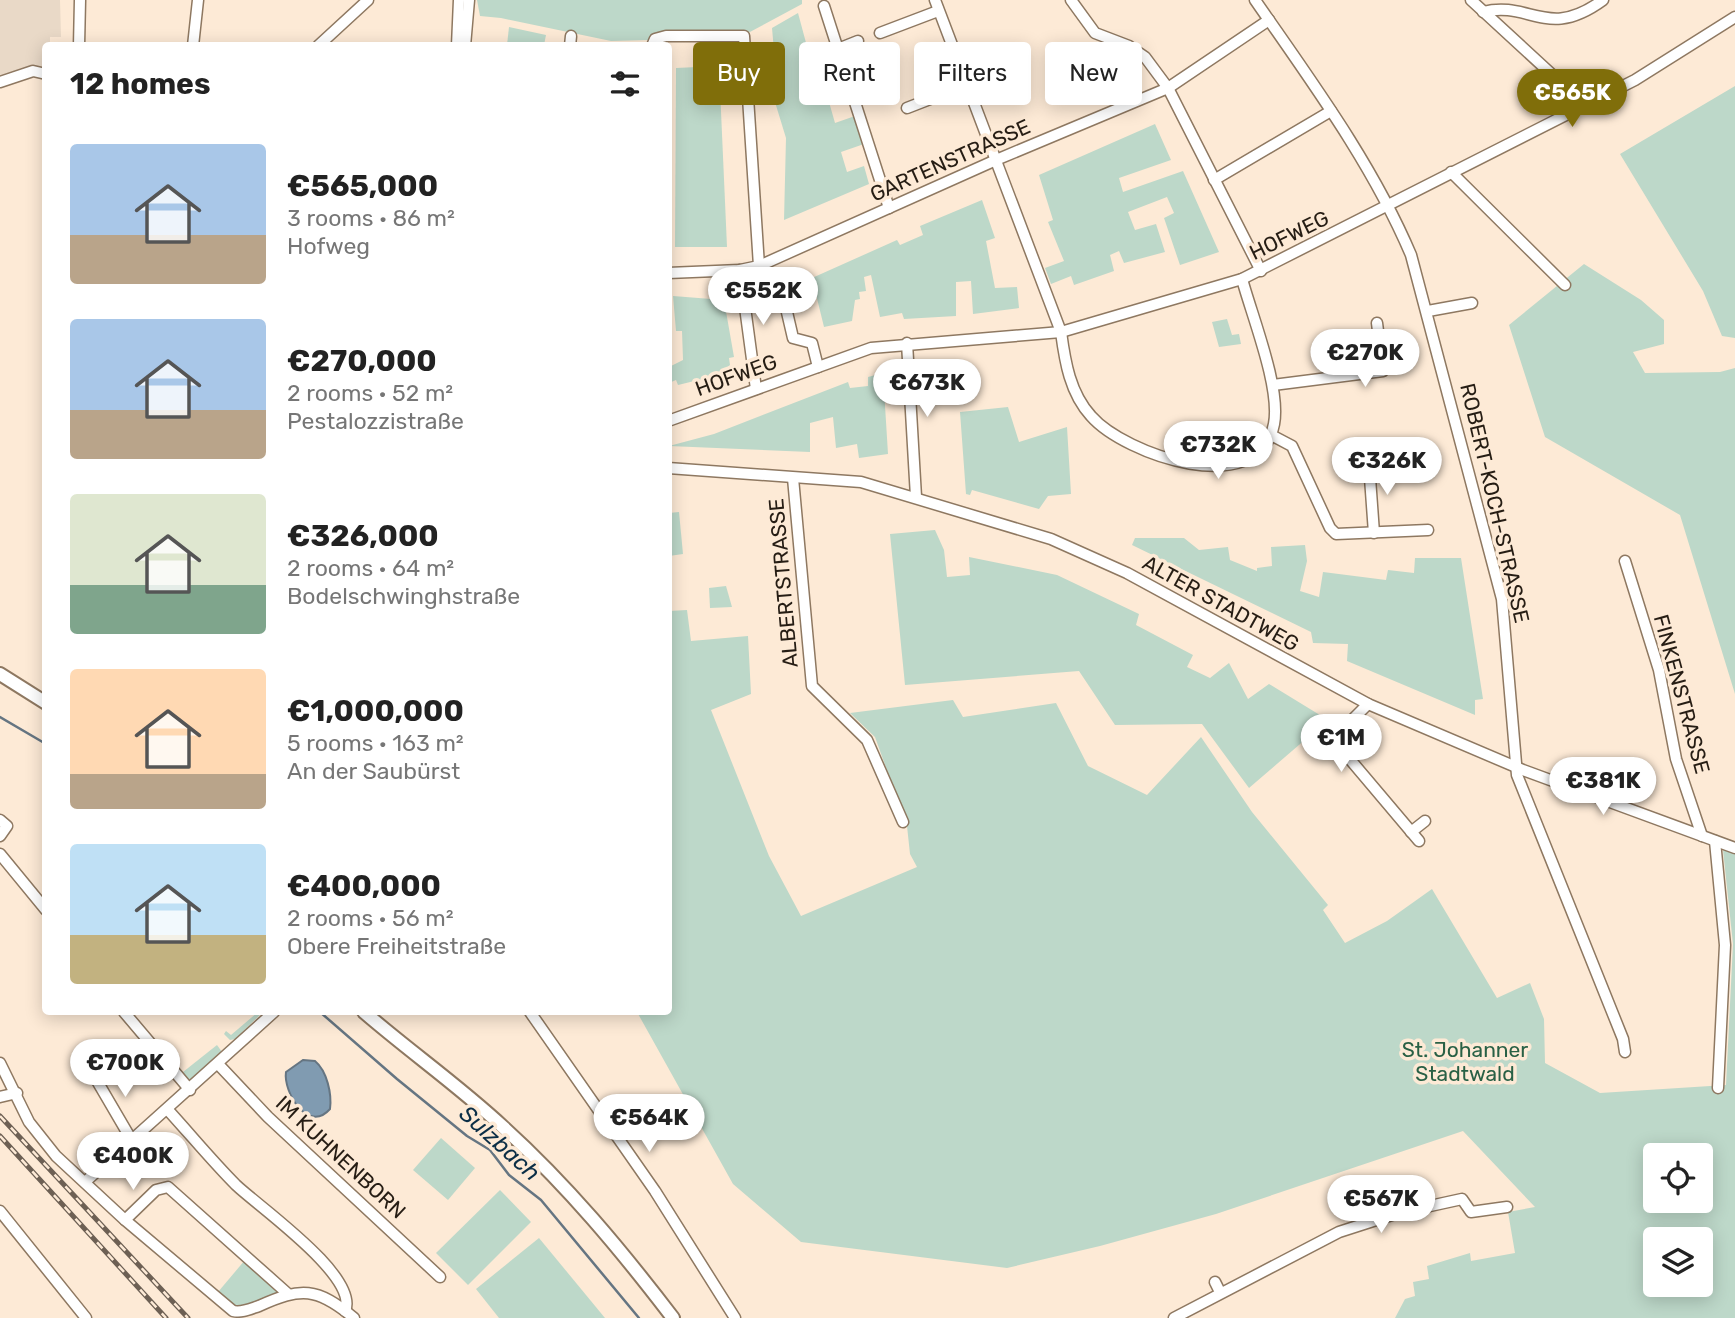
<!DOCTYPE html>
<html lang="en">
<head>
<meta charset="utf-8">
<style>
  :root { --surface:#fff; --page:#f2f2f2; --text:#222; --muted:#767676; --accent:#806e0a }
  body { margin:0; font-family:Rubik,sans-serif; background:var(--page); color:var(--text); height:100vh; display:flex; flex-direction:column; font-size:26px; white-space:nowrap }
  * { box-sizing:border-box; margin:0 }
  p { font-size:23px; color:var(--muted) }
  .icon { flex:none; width:38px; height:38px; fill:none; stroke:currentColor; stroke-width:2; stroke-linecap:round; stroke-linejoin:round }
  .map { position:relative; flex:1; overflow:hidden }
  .drawer { position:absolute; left:42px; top:42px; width:630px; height:973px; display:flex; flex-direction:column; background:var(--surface); border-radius:7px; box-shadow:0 4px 18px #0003 }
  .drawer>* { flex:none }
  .top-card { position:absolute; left:693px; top:42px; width:665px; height:63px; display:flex; gap:14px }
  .controls { position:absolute; left:1643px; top:1143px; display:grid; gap:14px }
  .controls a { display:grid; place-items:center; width:70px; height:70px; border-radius:7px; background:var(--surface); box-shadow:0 4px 18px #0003; font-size:35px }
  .price { position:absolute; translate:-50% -60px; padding:0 16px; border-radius:24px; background:#fff; color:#222; font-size:23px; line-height:46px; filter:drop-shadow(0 2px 4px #0008) }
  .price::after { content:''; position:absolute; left:50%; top:42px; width:21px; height:16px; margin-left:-10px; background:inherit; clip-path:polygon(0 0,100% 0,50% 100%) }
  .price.selected { background:var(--accent); color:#fff }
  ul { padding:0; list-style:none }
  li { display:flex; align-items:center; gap:21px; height:175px; padding:0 28px }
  li span { display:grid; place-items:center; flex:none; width:196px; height:140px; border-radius:7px; color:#555 }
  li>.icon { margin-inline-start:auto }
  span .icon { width:84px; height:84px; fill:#fffc; stroke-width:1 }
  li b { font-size:30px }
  h2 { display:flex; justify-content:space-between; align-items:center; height:84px; padding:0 28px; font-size:30px }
  .tag { padding:0 24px; border-radius:7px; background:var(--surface); box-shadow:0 4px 18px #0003; font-size:24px; line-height:63px }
  .tag.selected { background:var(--accent); color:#fff }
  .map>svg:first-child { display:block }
  .medical { fill:#e9d9c7 }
  .green { fill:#bdd8c9; fill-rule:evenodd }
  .water { fill:#809bb1; stroke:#657582; stroke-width:2 }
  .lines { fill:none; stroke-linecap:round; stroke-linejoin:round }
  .stream { stroke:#657582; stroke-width:2.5 }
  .minor-casing { stroke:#8e7861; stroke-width:13 }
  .major-casing { stroke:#8e7861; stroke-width:16 }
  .minor { stroke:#fff; stroke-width:10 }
  .major { stroke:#fff; stroke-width:12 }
  .rail-casing { stroke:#6d6054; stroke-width:5 }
  .rail { stroke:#fdead6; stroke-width:2.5; stroke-dasharray:8; stroke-linecap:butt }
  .labels { text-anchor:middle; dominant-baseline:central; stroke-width:7; stroke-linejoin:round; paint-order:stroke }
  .street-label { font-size:21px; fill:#261d14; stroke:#fdead6 }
  .park-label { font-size:21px; fill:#296045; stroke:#fdead6 }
  .water-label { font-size:23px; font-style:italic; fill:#0b2e46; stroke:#fdead6 }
</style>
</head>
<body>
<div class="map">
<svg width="1735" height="1318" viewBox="0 0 1735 1318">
  <rect width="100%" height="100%" fill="#fdead6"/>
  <path class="medical" d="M 0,0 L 60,0 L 61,37 L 50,37 L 50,45 L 46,46 L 45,68 L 21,68 L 0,79 Z"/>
  <g class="green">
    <path d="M 477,0 L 802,0 L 802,4 L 748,33 L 664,32 L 649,40 L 611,41 L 501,18 L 480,16 Z"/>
    <path d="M 798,13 L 816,80 L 840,72 L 845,89 L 827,95 L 835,123 L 855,116 L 864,144 L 841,152 L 847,172 L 864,166 L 869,184 L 784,220 L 786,138 L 767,76 L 776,73 L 772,28 Z"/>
    <path d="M 509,27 L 546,35 L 544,45 L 507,45 Z"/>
    <path d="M 719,66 L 727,247 L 675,247 L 676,68 Z"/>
    <path d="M 1735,86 L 1735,338 L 1722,336 L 1703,291 L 1620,154 Z"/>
    <path d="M 1155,124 L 1171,160 L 1119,178 L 1123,192 L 1183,171 L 1219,252 L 1180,265 L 1164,218 L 1174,213 L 1167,197 L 1128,212 L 1135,230 L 1156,224 L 1165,252 L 1124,263 L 1119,251 L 1110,255 L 1114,271 L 1074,285 L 1071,276 L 1051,284 L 1045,268 L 1064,261 L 1048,222 L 1053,220 L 1039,175 Z"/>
    <path d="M 982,200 L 995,238 L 986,241 L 995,288 L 1017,287 L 1019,308 L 973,314 L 971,281 L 956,282 L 956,316 L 904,319 L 902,313 L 880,317 L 871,275 L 864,277 L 866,291 L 859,292 L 860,299 L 855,300 L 852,321 L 824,327 L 812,278 L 897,240 L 900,245 L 923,235 L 920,226 Z"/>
    <path d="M 1584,264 L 1641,300 L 1664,320 L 1664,344 L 1633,352 L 1645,373 L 1720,372 L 1735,368 L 1735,694 L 1680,515 L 1545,437 L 1509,325 Z"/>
    <path d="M 673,296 L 724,300 L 734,357 L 729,358 L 730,365 L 719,375 L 678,385 L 676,380 L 669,383 L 669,367 L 683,360 L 682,331 L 676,331 Z"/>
    <path d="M 1227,319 L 1232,335 L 1239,334 L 1241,344 L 1219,347 L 1212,322 Z"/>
    <path d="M 883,373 L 888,454 L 859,458 L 857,444 L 836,448 L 833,417 L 810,423 L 810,452 L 669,446 L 714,434 L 848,382 L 850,388 L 868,386 L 868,377 Z"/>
    <path d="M 1008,407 L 1019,442 L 1067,427 L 1071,494 L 1048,496 L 1039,509 L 972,490 L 970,495 L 966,494 L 960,412 Z"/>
    <path d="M 679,512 L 683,554 L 669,556 L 669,513 Z"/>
    <path d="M 935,530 L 944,550 L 947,577 L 970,575 L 969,557 L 1057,575 L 1139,614 L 1136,625 L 1193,655 L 1187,667 L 1210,678 L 1229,663 L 1248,699 L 1269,684 L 1328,720 L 1249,788 L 1202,724 L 1115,725 L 1079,671 L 905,685 L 890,534 Z"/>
    <path d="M 1135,538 L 1184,538 L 1199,550 L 1228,547 L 1230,560 L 1257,571 L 1257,568 L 1272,566 L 1271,547 L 1305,545 L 1307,561 L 1300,591 L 1319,597 L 1323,572 L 1386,580 L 1388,570 L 1414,573 L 1415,558 L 1461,558 L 1483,699 L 1475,700 L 1475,715 L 1347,661 L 1348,644 L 1313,643 L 1311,632 L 1132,545 Z"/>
    <path d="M 726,586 L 732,607 L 710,608 L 709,588 Z"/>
    <path d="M 687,610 L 691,641 L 748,636 L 751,694 L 711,710 L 769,856 L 801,916 L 917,867 L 910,854 L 907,826 L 875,737 L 850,713 L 953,700 L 963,717 L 1056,703 L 1088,766 L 1147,795 L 1201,737 L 1252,812 L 1328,905 L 1323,910 L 1345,943 L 1387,921 L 1432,889 L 1497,998 L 1530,983 L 1544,1019 L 1545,1063 L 1600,1093 L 1726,1085 L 1733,944 L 1723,850 L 1735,854 L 1735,1318 L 1395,1318 L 1405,1299 L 1415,1296 L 1413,1282 L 1429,1279 L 1427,1266 L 1470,1253 L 1471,1261 L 1515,1253 L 1508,1212 L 1535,1207 L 1463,1131 L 1216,1214 L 1100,1246 L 1007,1268 L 801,1242 L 733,1184 L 637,1012 L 668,1012 L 669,611 ZM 1656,1155 L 1701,1155 L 1701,1200 L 1656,1200 ZM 1656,1239 L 1701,1239 L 1701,1284 L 1656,1284 Z"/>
    <path d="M 258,1012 L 263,1012 L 235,1039 L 230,1040 L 224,1034 L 226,1031 L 231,1035 Z"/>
    <path d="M 217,1045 L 222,1052 L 193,1079 L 188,1079 L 183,1072 Z"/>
    <path d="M 441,1138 L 475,1168 L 448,1200 L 413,1170 Z"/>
    <path d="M 500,1190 L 531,1222 L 468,1285 L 436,1253 Z"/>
    <path d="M 539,1238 L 605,1318 L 499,1318 L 476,1289 Z"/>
    <path d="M 245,1260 L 281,1291 L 247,1306 L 236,1307 L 218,1292 Z"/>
  </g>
  <path class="water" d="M 303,1060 L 315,1061 C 327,1071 332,1094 330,1109 C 308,1134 283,1092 286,1072 Z"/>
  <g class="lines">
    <g class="stream">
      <path d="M 0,717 L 46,744"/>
      <path d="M 320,1012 L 397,1079 L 467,1136 L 490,1150 L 509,1175 L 541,1200 L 639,1318"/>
    </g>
    <defs>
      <g id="minor">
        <path d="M 935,0 L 1061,332 C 1065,362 1070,393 1091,416 C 1125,455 1259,501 1274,424 C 1281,388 1252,316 1242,279"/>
        <path d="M 1071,0 L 1095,33 L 1129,46 L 1145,57 L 1168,88 L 1261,271"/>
        <path d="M 1255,0 C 1311,81 1372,163 1411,255 L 1502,599 L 1517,775 L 1623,1039 L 1625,1052"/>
        <path d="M 1471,0 L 1585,105"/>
        <path d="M 824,6 L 889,208"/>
        <path d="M 1483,12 C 1530,0 1547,41 1603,0"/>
        <path d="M 880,33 L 938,11"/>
        <path d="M 79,46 L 80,0"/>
        <path d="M 193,46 L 198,0"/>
        <path d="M 318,46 L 368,0"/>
        <path d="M 457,46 L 459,0"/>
        <path d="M 465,46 L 469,0"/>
        <path d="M 570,46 L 571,36"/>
        <path d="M 652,46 L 655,39 L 666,36 L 744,36 L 759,266"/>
        <path d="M 838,49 L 858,41"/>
        <path d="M 0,82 L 33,71 L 46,74"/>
        <path d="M 907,108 L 966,85"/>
        <path d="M 1451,172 L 1565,285"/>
        <path d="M 1214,180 L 1331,111"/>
        <path d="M 740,270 L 756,389"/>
        <path d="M 668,273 L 740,270 L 759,266 L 996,160 L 1168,88 L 1269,20"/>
        <path d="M 783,295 L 793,338 L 812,343 L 818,367"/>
        <path d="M 1428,311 L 1472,303"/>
        <path d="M 907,343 L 916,497"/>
        <path d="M 1273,385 L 1383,371 L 1377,323"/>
        <path d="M 668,421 L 871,348 L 1061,332 L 1242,279 L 1635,80 L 1735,17"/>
        <path d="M 1271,435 L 1292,446 L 1330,528 L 1336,534 L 1428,530"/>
        <path d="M 1369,464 L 1374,533"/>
        <path d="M 668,468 L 861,482 L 1051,539 L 1127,573 L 1368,704 L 1523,770 L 1735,848"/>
        <path d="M 793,478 L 812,686 L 867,740 L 903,822"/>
        <path d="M 1625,561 L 1659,670 L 1676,759 L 1702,836"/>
        <path d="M 1368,704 L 1338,734 L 1337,744 L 1419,841"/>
        <path d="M 0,820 L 7,826 L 0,836"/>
        <path d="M 1411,832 L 1425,821"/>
        <path d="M 1715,841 L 1725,945 L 1718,1088"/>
        <path d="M 0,854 L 46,910"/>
        <path d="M 124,1012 L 190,1090"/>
        <path d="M 530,1012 L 655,1191 L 735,1318"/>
        <path d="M 0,1063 L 29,1122 L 56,1156 L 125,1220 L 233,1311 C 242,1313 250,1309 259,1306 C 301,1287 317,1287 354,1318"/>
        <path d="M 218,1064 L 268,1117 L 440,1277"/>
        <path d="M 93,1074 L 131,1139"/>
        <path d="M 0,1097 L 17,1093"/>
        <path d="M 167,1109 C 190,1134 212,1161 236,1185 C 259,1207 360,1277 345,1311"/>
        <path d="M 85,1182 L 274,1012"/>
        <path d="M 0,1211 L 86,1318"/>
        <path d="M 125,1220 L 156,1190 L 168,1187 L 287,1293"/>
        <path d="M 1215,1282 L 1220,1292"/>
        <path d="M 1174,1318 L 1339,1232 L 1398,1213 L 1462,1199 L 1471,1212 L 1507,1207"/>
      </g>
      <g id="major">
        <path d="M 0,674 L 46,703"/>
        <path d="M 364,1012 C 409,1051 459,1086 503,1127 C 567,1185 621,1250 673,1318"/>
      </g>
    </defs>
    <use href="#minor" class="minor-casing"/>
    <use href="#major" class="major-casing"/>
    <use href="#minor" class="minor"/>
    <use href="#major" class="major"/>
    <defs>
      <g id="rail">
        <path d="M 0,1116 L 188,1318"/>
        <path d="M 0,1136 L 166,1318"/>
      </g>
    </defs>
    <use href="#rail" class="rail-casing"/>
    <use href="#rail" class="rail"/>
  </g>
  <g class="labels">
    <g class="street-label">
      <text transform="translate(950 160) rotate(-24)">GARTENSTRASSE</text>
      <text transform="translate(1289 235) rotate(-26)">HOFWEG</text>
      <text transform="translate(736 375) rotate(-20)">HOFWEG</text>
      <text transform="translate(1495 503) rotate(77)">ROBERT-KOCH-STRASSE</text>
      <text transform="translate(783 583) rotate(-95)">ALBERTSTRASSE</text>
      <text transform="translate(1221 603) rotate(29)">ALTER STADTWEG</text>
      <text transform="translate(1682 694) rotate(75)">FINKENSTRASSE</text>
      <text transform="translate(341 1157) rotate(43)">IM KUHNENBORN</text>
    </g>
    <g class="park-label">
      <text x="1465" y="1049">St. Johanner<tspan x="1465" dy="24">Stadtwald</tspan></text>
    </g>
    <g class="water-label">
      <text transform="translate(500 1143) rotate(42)">Sulzbach</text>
    </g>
  </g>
</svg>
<div class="controls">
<a><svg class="icon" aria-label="locate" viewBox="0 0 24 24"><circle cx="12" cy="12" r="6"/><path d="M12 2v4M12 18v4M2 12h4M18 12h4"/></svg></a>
<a><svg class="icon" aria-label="layers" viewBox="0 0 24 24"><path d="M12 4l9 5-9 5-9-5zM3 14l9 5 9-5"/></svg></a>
</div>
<b class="price selected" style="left:1572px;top:129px">€565K</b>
<b class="price" style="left:763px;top:327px">€552K</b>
<b class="price" style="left:1365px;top:389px">€270K</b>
<b class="price" style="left:927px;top:419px">€673K</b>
<b class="price" style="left:1218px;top:481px">€732K</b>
<b class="price" style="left:1387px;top:497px">€326K</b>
<b class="price" style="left:1341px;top:774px">€1M</b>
<b class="price" style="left:1603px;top:817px">€381K</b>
<b class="price" style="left:125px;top:1099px">€700K</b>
<b class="price" style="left:649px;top:1154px">€564K</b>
<b class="price" style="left:133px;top:1192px">€400K</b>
<b class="price" style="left:1381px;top:1235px">€567K</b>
<div class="top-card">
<a class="tag selected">Buy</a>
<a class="tag">Rent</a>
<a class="tag">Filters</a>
<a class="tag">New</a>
</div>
<section class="drawer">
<h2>12 homes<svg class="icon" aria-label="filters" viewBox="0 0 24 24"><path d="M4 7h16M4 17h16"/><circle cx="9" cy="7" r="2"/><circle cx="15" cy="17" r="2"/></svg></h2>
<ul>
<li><span style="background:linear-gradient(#a9c7e8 65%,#b9a48a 0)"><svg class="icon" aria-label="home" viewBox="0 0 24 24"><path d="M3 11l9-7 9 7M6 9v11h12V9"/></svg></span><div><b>€565,000</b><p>3 rooms · 86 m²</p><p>Hofweg</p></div></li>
<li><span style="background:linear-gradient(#a9c7e8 65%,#b9a48a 0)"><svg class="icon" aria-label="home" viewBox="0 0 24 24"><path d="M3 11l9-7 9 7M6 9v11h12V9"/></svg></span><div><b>€270,000</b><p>2 rooms · 52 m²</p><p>Pestalozzistraße</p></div></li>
<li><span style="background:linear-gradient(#dfe7d0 65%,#7fa58c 0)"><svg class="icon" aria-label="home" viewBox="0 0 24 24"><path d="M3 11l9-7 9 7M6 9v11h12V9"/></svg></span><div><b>€326,000</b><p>2 rooms · 64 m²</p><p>Bodelschwinghstraße</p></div></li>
<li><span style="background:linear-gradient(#ffd9b3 75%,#b9a48a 0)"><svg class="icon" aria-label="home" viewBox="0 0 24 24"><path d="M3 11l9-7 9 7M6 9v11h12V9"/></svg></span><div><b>€1,000,000</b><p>5 rooms · 163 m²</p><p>An der Saubürst</p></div></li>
<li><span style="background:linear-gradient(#bfe0f5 65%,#c2b280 0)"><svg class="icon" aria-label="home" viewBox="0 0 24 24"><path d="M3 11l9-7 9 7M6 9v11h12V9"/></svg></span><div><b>€400,000</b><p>2 rooms · 56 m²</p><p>Obere Freiheitstraße</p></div></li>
</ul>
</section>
</div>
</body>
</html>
